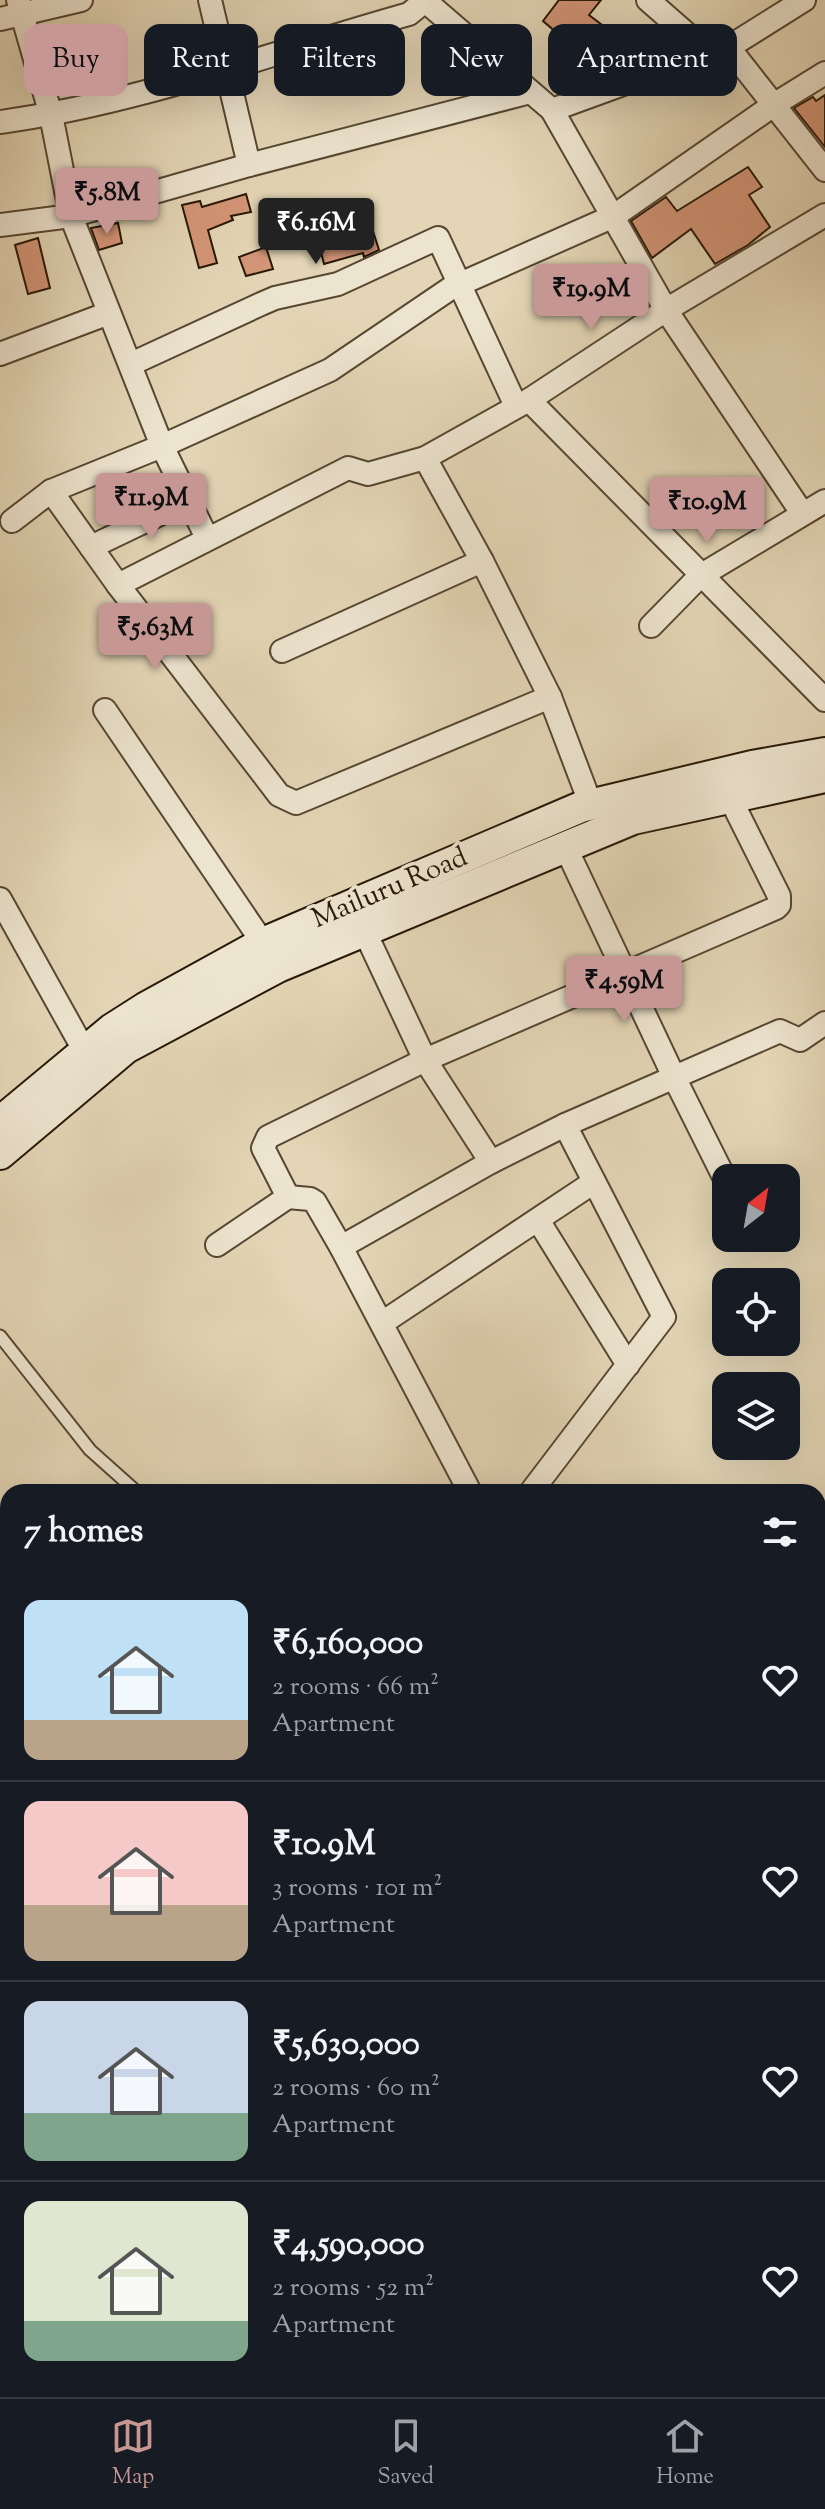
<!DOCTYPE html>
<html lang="en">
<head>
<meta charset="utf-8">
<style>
  :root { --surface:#171b24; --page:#20242c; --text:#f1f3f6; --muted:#9ea1a6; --line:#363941; --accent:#c59692 }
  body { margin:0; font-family:"Sorts Mill Goudy",serif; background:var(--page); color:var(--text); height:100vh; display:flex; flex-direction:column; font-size:30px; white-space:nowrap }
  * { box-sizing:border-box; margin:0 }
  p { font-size:26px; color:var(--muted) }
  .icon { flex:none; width:44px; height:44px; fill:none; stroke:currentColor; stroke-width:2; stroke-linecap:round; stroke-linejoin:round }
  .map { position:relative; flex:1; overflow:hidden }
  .details { position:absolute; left:0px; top:1484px; width:826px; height:914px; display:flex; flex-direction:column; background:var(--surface); border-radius:24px 24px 0 0; box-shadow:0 8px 32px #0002 }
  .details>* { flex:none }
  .guide { position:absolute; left:24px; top:24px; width:778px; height:72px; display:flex; gap:16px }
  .needle { width:52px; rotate:31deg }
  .fabs { position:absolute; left:712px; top:1164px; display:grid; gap:16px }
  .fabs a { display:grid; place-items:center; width:88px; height:88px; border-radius:16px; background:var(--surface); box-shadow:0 8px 32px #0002; font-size:40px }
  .price { position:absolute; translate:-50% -68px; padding:0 18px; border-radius:8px; background:var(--accent); color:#111; font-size:26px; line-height:52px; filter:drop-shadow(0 2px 4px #0008) }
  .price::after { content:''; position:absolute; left:50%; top:48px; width:24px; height:18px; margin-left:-12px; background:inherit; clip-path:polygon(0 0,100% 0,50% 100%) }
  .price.on { background:#222; color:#fff }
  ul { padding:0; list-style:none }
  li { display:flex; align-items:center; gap:24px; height:200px; padding:0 24px }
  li+li { border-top:2px solid var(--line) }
  li span { display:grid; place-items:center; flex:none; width:224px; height:160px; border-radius:16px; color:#555 }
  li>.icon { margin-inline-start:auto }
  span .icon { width:96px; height:96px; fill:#fffc; stroke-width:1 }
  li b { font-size:34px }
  h2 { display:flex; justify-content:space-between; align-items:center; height:96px; padding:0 24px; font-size:34px }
  .tag { padding:0 28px; border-radius:16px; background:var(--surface); box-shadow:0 8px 32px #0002; font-size:28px; line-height:72px }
  .tag.on { background:var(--accent); color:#111 }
  .tabs { display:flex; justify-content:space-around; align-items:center; height:112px; border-top:2px solid var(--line); background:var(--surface); font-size:22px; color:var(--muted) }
  .tabs a { display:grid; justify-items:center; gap:4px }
  .tabs .on { color:var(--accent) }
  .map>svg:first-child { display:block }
  .building { fill:#d39577; stroke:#281807; stroke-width:2 }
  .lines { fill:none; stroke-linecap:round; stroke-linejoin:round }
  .lane-casing { stroke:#574732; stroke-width:15 }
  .street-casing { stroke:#574732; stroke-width:26 }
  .secondary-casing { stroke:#281807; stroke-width:34 }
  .lane { stroke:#ede4cf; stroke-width:11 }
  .street { stroke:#ede4cf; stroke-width:22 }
  .secondary { stroke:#ede4cf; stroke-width:30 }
  .labels { text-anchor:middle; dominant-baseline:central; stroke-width:7; stroke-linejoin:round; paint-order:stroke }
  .street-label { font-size:28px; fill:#281807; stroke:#ede4cf }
</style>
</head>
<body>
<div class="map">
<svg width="825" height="2397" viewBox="0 0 825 2397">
  <rect width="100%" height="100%" fill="#e3d5b5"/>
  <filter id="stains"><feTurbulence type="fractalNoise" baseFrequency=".0025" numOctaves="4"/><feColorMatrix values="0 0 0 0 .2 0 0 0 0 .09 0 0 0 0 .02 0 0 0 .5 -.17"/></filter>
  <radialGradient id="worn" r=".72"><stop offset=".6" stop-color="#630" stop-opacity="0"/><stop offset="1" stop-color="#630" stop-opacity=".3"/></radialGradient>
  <g class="building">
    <path d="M 559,0 L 601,0 L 589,15 L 614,34 L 591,62 L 543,21 Z"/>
    <path d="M 825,95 L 825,147 L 794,108 L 813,97 L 816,101 Z"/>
    <path d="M 748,167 L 762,187 L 749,195 L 770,227 L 748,245 L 715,264 L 691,229 L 652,258 L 631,221 L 666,197 L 677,211 Z"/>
    <path d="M 246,194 L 251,212 L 231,216 L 233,220 L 208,230 L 217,263 L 199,268 L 182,205 L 200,201 L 202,207 Z"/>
    <path d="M 118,223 L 122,243 L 99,250 L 91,228 Z"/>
    <path d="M 372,228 L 379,250 L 364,257 L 363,253 L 324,264 L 318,240 L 333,235 L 334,237 L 352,230 L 353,232 Z"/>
    <path d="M 38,238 L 50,288 L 28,294 L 15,245 Z"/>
    <path d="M 266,247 L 273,269 L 246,276 L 239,257 Z"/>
  </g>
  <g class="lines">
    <defs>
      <g id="lane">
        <path d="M 0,1336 L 90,1450 L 137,1492"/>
        <path d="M 0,1879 L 8,1886"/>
      </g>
      <g id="street">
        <path d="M 18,0 L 51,115 L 71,216 L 162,446 L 207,538"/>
        <path d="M 210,0 L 249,165"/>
        <path d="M 424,0 L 552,110 L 666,310 L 802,513"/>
        <path d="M 648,0 L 713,57"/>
        <path d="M 0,19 L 81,0"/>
        <path d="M 729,48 L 825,170"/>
        <path d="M 552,110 L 648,75 L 713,57 L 804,0"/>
        <path d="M 0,122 C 140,103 273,52 409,14 L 425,1"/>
        <path d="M 0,225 L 71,216 L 249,165 L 530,92"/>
        <path d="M 0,354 L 109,313"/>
        <path d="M 131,364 L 261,304 L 275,298 L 338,284 L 438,238 L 516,406"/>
        <path d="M 529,400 L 825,700"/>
        <path d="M 425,458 L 482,561 L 550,697 L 591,805"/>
        <path d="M 51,491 L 118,585 L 279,795 L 296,803 L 550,697"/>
        <path d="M 12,521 L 51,491 L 162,446 L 330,370 L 451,288 L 614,216 L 775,104 L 825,73"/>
        <path d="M 91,547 L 189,500"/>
        <path d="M 118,585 L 348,468 L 368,474 L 425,458 L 529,400 L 666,310 L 825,215"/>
        <path d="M 651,626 L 700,576 L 825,501"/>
        <path d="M 282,651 L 482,561"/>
        <path d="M 105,710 L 263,943"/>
        <path d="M 565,846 L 674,1077 L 726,1181"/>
        <path d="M 0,899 L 84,1050"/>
        <path d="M 364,930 L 425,1060 L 491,1162 L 565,1125 L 780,1031 L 800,1040 L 825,1023"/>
        <path d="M 288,1197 L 310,1199 L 315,1202 L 341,1247 L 491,1162"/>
        <path d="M 538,1220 L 628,1365"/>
        <path d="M 217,1245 L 288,1197 L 263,1148 L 268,1137 L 425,1060 L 776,908 L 779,905 L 779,896 L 730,798"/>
        <path d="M 341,1247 L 470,1492"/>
        <path d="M 382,1323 L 594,1182"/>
        <path d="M 531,1492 L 664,1317 L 565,1125"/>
      </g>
      <g id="secondary">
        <path d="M 0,1122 L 112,1029 L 145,1008 L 263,943 L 581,807 L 752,766 L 825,753"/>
        <path d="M 0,1154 L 126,1048 L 278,967 L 633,819 L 825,777"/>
      </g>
    </defs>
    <use href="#lane" class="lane-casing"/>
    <use href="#street" class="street-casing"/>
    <use href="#secondary" class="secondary-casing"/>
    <use href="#lane" class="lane"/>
    <use href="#street" class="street"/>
    <use href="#secondary" class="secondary"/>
  </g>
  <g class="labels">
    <g class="street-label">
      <text transform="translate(390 889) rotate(-23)">Mailuru Road</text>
    </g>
  </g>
  <rect width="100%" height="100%" filter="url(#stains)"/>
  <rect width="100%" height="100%" fill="url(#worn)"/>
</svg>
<div class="fabs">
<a><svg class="needle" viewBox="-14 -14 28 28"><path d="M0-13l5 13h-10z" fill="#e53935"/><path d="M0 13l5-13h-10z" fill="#9ea1a6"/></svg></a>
<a><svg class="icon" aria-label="locate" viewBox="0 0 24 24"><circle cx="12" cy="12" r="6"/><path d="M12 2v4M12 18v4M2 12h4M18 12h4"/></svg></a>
<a><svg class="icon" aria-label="layers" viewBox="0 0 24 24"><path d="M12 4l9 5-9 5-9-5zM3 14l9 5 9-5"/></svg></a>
</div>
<b class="price" style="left:107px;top:236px">₹5.8M</b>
<b class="price on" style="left:316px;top:266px">₹6.16M</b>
<b class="price" style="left:591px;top:332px">₹19.9M</b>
<b class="price" style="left:151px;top:541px">₹11.9M</b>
<b class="price" style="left:707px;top:545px">₹10.9M</b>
<b class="price" style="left:155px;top:671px">₹5.63M</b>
<b class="price" style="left:624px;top:1024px">₹4.59M</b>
<div class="guide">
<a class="tag on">Buy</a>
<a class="tag">Rent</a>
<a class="tag">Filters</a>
<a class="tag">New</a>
<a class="tag">Apartment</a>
</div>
<section class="details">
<h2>7 homes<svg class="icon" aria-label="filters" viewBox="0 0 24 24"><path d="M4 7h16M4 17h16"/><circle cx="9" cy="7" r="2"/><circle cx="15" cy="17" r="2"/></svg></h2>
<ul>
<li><span style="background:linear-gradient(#bfe0f5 75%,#b9a48a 0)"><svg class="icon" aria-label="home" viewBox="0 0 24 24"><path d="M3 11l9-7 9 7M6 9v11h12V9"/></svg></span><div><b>₹6,160,000</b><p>2 rooms · 66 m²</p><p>Apartment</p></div><svg class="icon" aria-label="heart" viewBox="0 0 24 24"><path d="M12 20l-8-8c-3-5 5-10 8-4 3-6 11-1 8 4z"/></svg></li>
<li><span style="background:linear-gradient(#f6c9c9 65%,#b9a48a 0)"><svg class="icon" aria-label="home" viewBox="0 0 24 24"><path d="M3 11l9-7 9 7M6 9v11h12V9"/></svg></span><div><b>₹10.9M</b><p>3 rooms · 101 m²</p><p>Apartment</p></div><svg class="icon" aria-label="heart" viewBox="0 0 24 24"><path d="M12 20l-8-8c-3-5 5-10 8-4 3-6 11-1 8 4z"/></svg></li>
<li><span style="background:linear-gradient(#c9d6e8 70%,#7fa58c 0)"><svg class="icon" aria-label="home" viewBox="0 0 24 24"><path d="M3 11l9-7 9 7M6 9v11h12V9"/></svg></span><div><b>₹5,630,000</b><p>2 rooms · 60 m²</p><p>Apartment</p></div><svg class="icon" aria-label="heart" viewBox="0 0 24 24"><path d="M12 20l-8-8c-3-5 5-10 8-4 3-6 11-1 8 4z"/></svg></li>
<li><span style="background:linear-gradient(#dfe7d0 75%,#7fa58c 0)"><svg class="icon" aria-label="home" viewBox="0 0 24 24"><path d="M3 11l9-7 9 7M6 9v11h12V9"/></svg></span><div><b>₹4,590,000</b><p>2 rooms · 52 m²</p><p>Apartment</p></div><svg class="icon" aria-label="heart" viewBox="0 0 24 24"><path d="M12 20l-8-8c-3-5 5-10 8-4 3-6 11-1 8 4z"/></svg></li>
</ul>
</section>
</div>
<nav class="tabs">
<a class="on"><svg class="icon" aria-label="map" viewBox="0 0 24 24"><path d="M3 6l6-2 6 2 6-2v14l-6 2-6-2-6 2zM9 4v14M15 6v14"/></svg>Map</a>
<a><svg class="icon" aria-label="saved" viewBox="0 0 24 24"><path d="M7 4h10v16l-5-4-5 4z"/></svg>Saved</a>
<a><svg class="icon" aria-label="home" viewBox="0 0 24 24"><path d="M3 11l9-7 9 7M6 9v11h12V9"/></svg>Home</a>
</nav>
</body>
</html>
